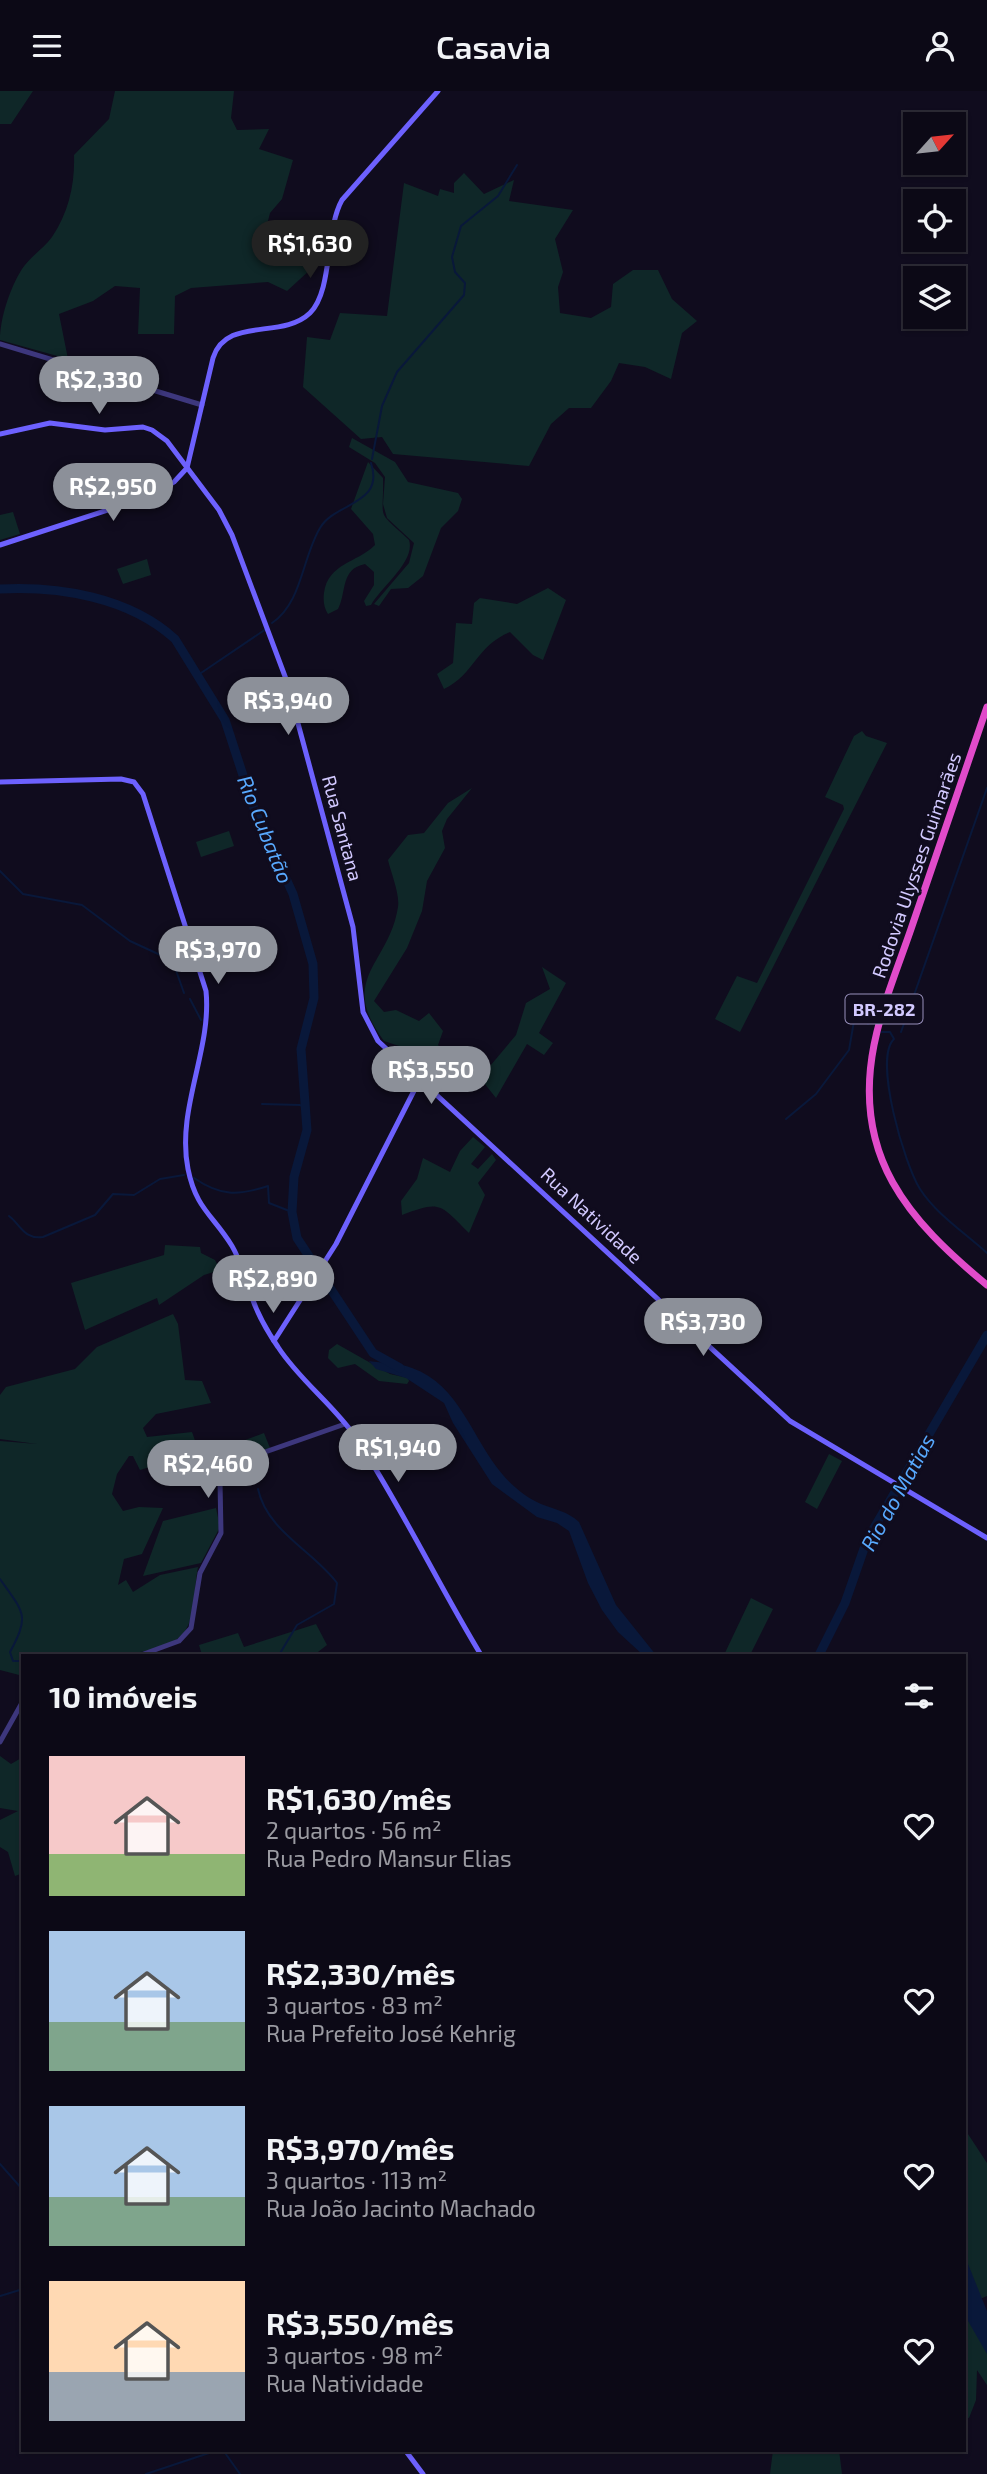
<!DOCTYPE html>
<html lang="pt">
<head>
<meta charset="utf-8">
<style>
  :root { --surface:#0c0916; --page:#1a1723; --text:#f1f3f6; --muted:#9a9aa1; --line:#2c2a35; --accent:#8c9099 }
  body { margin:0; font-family:"Exo 2",sans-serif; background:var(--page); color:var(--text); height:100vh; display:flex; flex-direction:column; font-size:26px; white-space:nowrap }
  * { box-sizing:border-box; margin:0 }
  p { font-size:23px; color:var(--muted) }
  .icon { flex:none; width:38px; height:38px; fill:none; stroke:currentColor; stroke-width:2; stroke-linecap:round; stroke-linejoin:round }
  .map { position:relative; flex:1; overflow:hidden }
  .details { position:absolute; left:21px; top:1563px; width:945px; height:798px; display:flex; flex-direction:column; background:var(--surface); border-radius:0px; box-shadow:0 2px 5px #0004,0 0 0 2px var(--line) }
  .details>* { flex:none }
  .needle { width:46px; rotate:63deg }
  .buttons { position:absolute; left:903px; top:21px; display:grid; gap:14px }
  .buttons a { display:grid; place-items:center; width:63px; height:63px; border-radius:0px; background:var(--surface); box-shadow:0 2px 5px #0004,0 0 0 2px var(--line); font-size:35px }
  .price { position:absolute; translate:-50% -60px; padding:0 16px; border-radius:24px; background:var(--accent); color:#fff; font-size:23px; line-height:46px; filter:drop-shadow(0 2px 4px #0008) }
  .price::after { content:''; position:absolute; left:50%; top:42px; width:21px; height:16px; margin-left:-10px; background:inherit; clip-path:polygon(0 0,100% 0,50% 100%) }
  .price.selected { background:#222; color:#fff }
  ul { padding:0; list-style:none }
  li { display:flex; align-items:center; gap:21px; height:175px; padding:0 28px }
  li span { display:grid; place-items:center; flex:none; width:196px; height:140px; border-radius:0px; color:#555 }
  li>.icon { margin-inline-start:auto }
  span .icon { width:84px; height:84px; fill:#fffc; stroke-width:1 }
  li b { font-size:30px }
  h2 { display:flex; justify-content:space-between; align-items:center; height:84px; padding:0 28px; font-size:30px }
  header { display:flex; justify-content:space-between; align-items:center; height:91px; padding:0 28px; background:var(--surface); font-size:32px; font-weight:600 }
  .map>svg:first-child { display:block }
  .green { fill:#0f2728 }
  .water { fill:#09183a }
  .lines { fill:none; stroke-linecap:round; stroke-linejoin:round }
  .stream { stroke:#09183a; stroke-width:2 }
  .river { stroke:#09183a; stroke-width:9 }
  .tertiary { stroke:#3d377d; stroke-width:5 }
  .secondary { stroke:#6d61fe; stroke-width:5 }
  .trunk { stroke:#e14bca; stroke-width:7 }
  .labels { text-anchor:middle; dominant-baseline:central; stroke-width:6; stroke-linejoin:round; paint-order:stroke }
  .shield { fill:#100c1e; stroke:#9890bc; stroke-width:2 }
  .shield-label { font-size:18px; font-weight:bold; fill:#d2c9ff }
  .street-label { font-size:19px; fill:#d2c9ff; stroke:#100c1e }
  .water-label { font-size:21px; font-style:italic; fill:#58a9fe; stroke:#100c1e }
</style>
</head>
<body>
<header><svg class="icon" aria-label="menu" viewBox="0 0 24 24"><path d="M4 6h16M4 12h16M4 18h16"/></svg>Casavia<svg class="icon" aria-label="person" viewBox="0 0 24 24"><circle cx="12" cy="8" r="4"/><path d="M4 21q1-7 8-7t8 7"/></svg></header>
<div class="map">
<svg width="987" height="2383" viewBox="0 0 987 2383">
  <rect width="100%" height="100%" fill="#100c1e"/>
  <g class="green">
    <path d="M 0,0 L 33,0 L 11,33 L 0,33 Z"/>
    <path d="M 115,0 L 234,0 L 231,27 L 237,39 L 269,38 L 259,58 L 293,69 L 282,108 L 270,122 L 263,150 L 323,167 L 287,200 L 268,191 L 191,197 L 175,205 L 174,243 L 138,243 L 140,197 L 115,195 L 93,210 L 59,223 L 68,268 L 0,249 C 0,227 10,197 22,178 C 30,166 44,157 52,146 C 69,121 75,92 74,64 L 109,28 Z"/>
    <path d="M 464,82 L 484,103 L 514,89 L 509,110 L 573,119 L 555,148 L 563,181 L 558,196 L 560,222 L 591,227 L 611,216 L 613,193 L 633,179 L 658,179 L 672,208 L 697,230 L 682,242 L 671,288 L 645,276 L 619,272 L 611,290 L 591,317 L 569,317 L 551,333 L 529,375 L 393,363 L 382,346 L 361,348 L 303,296 L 307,246 L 330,249 L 340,222 L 387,225 L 404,92 L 438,105 L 440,98 L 454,102 L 454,92 Z"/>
    <path d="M 352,347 L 395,371 L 408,391 L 458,402 L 462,408 L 458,420 L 441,437 L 423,485 L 408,497 L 391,498 L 379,515 L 374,513 L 409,472 L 414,452 L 387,427 L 383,413 L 385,386 L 375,372 L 349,356 Z"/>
    <path d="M 368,371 L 383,387 C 384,432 375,417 409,449 C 416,470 381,496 371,514 L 366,515 L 364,510 L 374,494 L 374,481 L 365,473 C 340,478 347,501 338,518 L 328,523 C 324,517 323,510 324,502 C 328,472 357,472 375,454 L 373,443 L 351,418 Z"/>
    <path d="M 13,421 L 20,443 L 0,449 L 0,424 Z"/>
    <path d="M 147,468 L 151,484 L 123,493 L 117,478 Z"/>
    <path d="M 548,497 L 566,509 L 543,569 L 533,564 L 510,541 C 476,555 474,584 444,598 L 437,583 L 453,572 L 456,532 L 472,533 L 474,512 L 480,507 L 517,513 Z"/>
    <path d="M 862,640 L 866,645 L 887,652 L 740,941 L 715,928 L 737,885 L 757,892 L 844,718 L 843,714 L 825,706 L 854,645 Z"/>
    <path d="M 472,697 L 447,728 L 442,740 L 445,757 L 427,790 L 422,820 L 407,857 L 374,910 L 384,921 L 396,919 L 419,930 L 429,922 L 443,940 L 438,954 L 459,975 L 456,979 L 423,957 L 399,955 L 384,950 C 337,887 389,874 398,816 C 400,803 391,782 388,769 L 408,744 L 424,742 L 448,712 Z"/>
    <path d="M 229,740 L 234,755 L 201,766 L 196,751 Z"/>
    <path d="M 542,876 L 566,892 L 539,942 L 553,952 L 544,964 L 527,953 L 496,1007 L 480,987 L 516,944 L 526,912 L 550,898 Z"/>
    <path d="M 473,1046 L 485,1056 L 471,1073 L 478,1078 L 492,1063 L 496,1069 L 478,1092 L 485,1104 L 469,1142 C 440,1113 441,1109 402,1124 L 401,1110 L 417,1088 L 423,1067 L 450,1081 L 460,1060 Z"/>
    <path d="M 165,1154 L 200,1156 L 201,1162 L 215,1169 L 220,1179 L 204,1184 L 159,1214 L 157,1207 L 85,1239 L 71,1192 L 164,1164 Z"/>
    <path d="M 173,1223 L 178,1233 L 185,1289 L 202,1290 L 211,1312 L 156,1323 L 143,1337 L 147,1346 L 192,1341 L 199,1361 L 140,1379 L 133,1365 L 129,1365 L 117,1383 L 112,1403 L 123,1420 L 139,1416 L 163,1417 L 142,1463 L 124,1468 L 118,1494 L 126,1489 L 133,1501 L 160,1484 L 198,1476 C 194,1495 196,1524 185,1540 C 163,1573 59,1564 23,1564 L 23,1585 L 0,1579 L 0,1350 L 37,1353 L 0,1348 L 0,1304 L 6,1296 L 75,1278 L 97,1256 Z"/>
    <path d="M 337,1253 L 390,1283 L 408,1287 L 409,1290 L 407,1293 L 379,1290 L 355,1273 L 338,1277 L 328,1267 L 329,1259 Z"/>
    <path d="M 264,1342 L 270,1357 L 227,1372 L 221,1358 Z"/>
    <path d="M 829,1363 L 842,1370 L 817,1418 L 805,1411 Z"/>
    <path d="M 216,1417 L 220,1436 L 201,1472 L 143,1485 L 163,1430 Z"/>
    <path d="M 751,1507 L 773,1518 L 750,1564 L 724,1564 Z"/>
    <path d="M 316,1533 L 327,1554 L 314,1564 L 202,1564 L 199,1554 L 238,1542 L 244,1556 Z"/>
    <path d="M 0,1665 L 11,1673 L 23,1666 L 23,1782 L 15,1785 L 8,1761 L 0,1756 L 0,1729 L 18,1720 L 0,1717 Z"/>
    <path d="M 964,2037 L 987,2072 L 987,2205 L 980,2208 L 964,2163 Z"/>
    <path d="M 964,2216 L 987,2258 L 987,2294 L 977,2279 L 976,2309 L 969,2327 L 964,2326 Z"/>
    <path d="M 773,2359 L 839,2359 L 842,2383 L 770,2383 Z"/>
  </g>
  <g class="water">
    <path d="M 369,1270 C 383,1272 399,1272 412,1277 C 460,1294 472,1348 503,1384 C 512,1395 528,1408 541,1413 C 556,1419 567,1420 579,1431 L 616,1514 L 656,1564 L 643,1564 L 618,1541 L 602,1519 L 588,1492 L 569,1440 L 557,1432 L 537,1426 L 492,1393 L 453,1332 L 444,1312 L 406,1287 L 376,1278 Z"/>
    <path d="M 964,2163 L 987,2220 L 987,2263 L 964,2223 Z"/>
  </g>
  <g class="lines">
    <g class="stream">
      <path d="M 372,368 L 382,315 L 397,281 L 464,204 L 465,192 L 455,181 L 452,166 L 461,135 L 498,105 L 517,74"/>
      <path d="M 272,532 C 302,512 302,467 320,437 C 335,411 385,414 371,372"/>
      <path d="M 198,584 L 266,538"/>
      <path d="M 0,780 L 23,803 L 82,814 L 130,850 L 169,868 L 173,871 L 184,902"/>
      <path d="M 190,908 L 201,929"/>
      <path d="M 882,941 L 890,941 L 894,948 C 873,968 905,1075 920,1098 C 936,1123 965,1142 987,1162"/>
      <path d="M 901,941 L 987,697"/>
      <path d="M 262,1013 L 300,1014 L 307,1018"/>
      <path d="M 786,1028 L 816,1003 L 849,959 L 854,930 L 859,927 L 868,933"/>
      <path d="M 194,1087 C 220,1105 238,1105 268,1095 L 269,1112 L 292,1121"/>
      <path d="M 9,1125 C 20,1133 24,1149 43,1146 L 95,1124 L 113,1103 L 134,1104 L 160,1088 L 184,1084"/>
      <path d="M 258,1398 C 267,1440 313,1460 337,1492 L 334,1513 L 297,1534 L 279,1564"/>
      <path d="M 0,1488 C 24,1522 30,1524 10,1561 L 13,1570 L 23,1570"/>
      <path d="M 41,1564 L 90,1562 L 101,1564"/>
      <path d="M 0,2073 L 23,2099"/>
      <path d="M 0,2205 L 23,2198"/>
      <path d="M 23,2321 L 23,2333"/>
      <path d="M 223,2359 L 240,2383"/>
      <path d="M 146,2383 L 218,2359"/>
    </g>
    <g class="river">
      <path d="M 0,498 C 59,495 129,506 175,548 L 225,629 L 253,715 L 293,803 L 313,873 L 314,907 L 301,958 L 307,1039 L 294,1086 L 292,1121 L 297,1147 L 373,1262 L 400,1277"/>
      <path d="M 819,1564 L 845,1512 L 867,1449 L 987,1244"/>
    </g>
    <g class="tertiary">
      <path d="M 0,253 L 202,314"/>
      <path d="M 141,1564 L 179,1550 L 191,1537 L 200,1482 L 221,1442 L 220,1391 L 224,1380 L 248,1367 L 345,1333"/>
      <path d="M 0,1651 L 23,1610"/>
    </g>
    <g class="secondary">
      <path d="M 0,343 L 50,332 L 105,339 L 143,336 L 152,339 L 167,350 L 219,419 L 232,444 L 286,588 L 353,836 L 363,921 L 378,950 L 790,1330 L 987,1447"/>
      <path d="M 0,454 L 154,404 L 174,391 L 187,377 L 213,267 C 226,225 282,249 310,222 C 333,199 325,139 342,109 L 438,0"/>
      <path d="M 0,691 L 121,688 L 134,691 L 143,703 L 206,900 C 212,959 176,1018 188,1078 C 196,1118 213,1124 232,1155 C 241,1170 245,1188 251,1204 C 257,1222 267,1240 278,1256 C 300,1290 334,1314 357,1348 C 402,1417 438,1493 481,1564"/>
      <path d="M 274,1250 L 336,1153 L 420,988"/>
      <path d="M 405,2359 L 423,2383"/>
    </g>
    <path class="trunk" d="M 987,616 C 962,690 936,764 911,838 C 898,876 882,914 874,954 C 852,1065 908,1129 987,1194"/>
  </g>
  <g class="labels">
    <rect class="shield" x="845.5" y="903.5" width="77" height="29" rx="5"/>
    <g class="shield-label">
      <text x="884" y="918">BR-282</text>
    </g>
    <g class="street-label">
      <text transform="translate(343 737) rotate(75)">Rua Santana</text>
      <text transform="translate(916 774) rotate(-71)">Rodovia Ulysses Guimarães</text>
      <text transform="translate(592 1124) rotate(43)">Rua Natividade</text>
    </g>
    <g class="water-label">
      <text transform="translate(266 738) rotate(68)">Rio Cubatão</text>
      <text transform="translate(897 1401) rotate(-61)">Rio do Matias</text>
    </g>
  </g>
</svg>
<div class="buttons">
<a><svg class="needle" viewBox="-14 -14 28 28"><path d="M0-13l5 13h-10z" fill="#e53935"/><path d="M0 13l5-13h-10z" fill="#9a9aa1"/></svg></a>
<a><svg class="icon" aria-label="locate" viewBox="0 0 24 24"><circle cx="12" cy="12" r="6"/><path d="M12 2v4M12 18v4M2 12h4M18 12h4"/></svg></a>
<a><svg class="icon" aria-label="layers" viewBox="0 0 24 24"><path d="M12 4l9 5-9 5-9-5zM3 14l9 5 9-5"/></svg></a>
</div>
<b class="price selected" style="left:310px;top:189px">R$1,630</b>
<b class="price" style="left:99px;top:325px">R$2,330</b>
<b class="price" style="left:113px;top:432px">R$2,950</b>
<b class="price" style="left:288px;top:646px">R$3,940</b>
<b class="price" style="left:218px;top:895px">R$3,970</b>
<b class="price" style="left:431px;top:1015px">R$3,550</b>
<b class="price" style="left:273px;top:1224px">R$2,890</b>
<b class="price" style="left:703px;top:1267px">R$3,730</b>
<b class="price" style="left:398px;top:1393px">R$1,940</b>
<b class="price" style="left:208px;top:1409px">R$2,460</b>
<section class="details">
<h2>10 imóveis<svg class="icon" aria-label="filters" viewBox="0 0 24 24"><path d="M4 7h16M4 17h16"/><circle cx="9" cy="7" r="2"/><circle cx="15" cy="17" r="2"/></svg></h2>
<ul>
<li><span style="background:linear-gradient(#f6c9c9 70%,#8fb573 0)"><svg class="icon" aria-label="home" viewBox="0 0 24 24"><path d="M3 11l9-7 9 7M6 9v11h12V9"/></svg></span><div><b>R$1,630/mês</b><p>2 quartos · 56 m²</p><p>Rua Pedro Mansur Elias</p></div><svg class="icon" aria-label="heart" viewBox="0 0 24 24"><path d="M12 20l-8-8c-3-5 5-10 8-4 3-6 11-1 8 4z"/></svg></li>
<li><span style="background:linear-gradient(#a9c7e8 65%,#7fa58c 0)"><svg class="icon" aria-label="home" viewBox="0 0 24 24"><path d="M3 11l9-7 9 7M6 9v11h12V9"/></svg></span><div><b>R$2,330/mês</b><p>3 quartos · 83 m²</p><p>Rua Prefeito José Kehrig</p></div><svg class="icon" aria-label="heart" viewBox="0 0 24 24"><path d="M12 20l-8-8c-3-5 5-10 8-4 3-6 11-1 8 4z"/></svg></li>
<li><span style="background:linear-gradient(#a9c7e8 65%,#7fa58c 0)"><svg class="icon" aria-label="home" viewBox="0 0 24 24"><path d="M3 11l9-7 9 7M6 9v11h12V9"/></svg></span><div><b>R$3,970/mês</b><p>3 quartos · 113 m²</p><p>Rua João Jacinto Machado</p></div><svg class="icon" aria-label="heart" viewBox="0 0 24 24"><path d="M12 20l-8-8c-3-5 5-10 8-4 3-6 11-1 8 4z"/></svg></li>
<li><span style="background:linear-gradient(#ffd9b3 65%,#9aa5b1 0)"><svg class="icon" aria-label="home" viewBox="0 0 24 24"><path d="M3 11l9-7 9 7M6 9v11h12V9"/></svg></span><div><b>R$3,550/mês</b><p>3 quartos · 98 m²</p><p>Rua Natividade</p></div><svg class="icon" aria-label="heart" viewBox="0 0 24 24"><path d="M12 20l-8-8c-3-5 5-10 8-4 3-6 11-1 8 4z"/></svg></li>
</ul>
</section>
</div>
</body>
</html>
